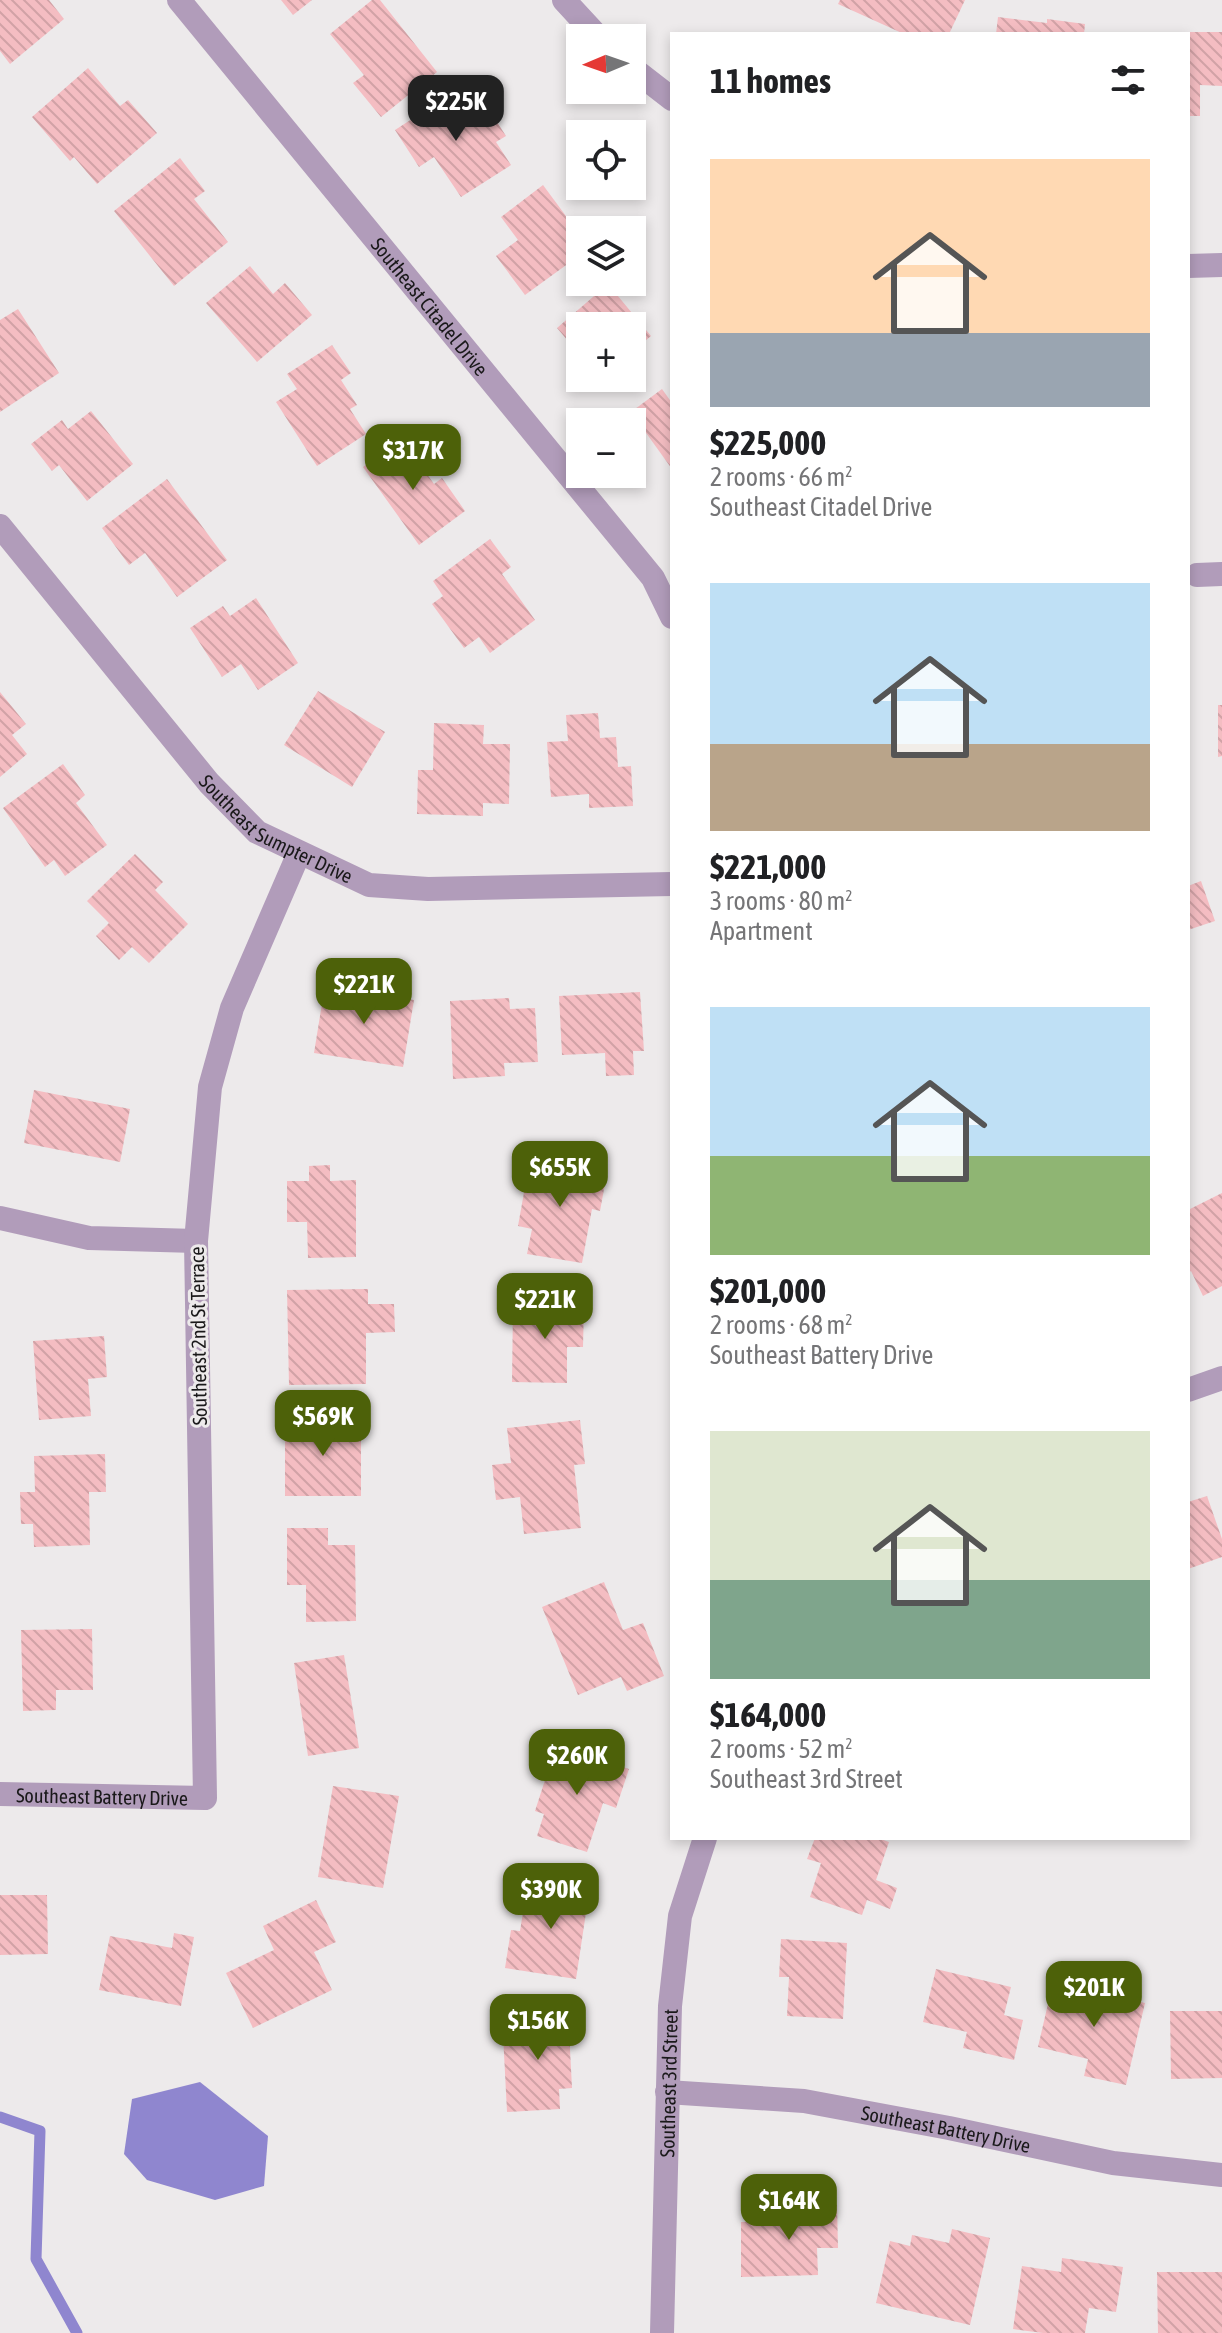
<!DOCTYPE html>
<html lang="en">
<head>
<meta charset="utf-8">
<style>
  :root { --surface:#fff; --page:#f6f6f6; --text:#202124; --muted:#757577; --accent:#4d6109 }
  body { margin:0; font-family:"Asap Condensed",sans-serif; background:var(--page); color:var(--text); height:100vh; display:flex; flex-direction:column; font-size:30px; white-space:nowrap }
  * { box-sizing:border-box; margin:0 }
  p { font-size:26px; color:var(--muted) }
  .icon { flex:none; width:44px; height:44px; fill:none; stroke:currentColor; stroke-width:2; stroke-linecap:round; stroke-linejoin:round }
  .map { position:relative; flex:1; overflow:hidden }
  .panel { position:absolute; left:670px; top:32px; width:520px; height:1808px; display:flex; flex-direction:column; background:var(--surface); border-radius:0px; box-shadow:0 4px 12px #0003 }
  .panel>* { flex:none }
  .needle { width:52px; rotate:268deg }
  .controls { position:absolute; left:566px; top:24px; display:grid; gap:16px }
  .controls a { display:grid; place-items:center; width:80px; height:80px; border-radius:0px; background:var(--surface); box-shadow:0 4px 12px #0003; font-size:40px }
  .price { position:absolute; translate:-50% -68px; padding:0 18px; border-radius:16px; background:var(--accent); color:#fff; font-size:26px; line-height:52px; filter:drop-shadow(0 2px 4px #0008) }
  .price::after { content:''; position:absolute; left:50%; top:48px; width:24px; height:18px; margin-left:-12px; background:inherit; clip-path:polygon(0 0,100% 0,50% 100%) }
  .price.current { background:#222; color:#fff }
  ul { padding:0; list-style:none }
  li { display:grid; align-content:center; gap:16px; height:424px; padding:0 40px }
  li span { display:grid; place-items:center; height:248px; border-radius:0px; color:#555 }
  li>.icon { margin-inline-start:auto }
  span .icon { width:144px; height:144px; fill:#fffc; stroke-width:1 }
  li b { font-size:34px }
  h2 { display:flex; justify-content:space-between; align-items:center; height:96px; padding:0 40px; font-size:34px }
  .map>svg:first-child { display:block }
  .water { fill:#8f86cf }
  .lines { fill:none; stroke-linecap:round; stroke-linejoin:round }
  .stream { stroke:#8f86cf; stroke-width:11 }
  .building { fill:url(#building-back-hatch) }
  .minor { stroke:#b19cba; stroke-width:24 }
  .labels { text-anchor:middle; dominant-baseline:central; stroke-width:6; stroke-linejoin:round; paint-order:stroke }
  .street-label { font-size:20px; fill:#1a191a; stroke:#edeaeb }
</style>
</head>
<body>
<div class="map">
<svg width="1222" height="2333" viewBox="0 0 1222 2333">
  <defs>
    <pattern id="building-back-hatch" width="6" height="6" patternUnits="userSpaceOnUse" patternTransform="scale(2)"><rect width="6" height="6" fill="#f4bdc2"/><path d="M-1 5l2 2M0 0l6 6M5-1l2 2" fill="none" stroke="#d1a2a6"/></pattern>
  </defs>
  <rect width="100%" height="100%" fill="#edeaeb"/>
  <path class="water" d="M 200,2082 L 268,2136 L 264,2186 L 215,2200 L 147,2180 L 124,2154 L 132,2099 Z"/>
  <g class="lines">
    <path class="stream" d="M 0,2117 L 40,2131 L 36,2259 L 77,2333"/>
  </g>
  <g class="building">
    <path d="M 0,0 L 49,0 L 64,19 L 10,64 L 0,51 Z"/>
    <path d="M 281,0 L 312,0 L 293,15 Z"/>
    <path d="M 372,0 L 380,0 L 437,72 L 381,117 L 353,83 L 364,75 L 330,34 Z"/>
    <path d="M 840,0 L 965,0 L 949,34 L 904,34 L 838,4 Z"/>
    <path d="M 998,17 L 1047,23 L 1047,19 L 1085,24 L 1084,34 L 996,34 Z"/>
    <path d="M 1188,32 L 1222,32 L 1222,86 L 1200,85 L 1200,116 L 1188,116 Z"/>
    <path d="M 88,68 L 120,106 L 128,100 L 157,133 L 97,184 L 74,157 L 70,161 L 32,117 Z"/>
    <path d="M 455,91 L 474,121 L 490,111 L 506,136 L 496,142 L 511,165 L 461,197 L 434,157 L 419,167 L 395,130 Z"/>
    <path d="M 180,158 L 205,191 L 194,199 L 228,242 L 174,286 L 114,211 Z"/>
    <path d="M 543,185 L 580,235 L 580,255 L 525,295 L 496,256 L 518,240 L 501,217 Z"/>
    <path d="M 250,266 L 273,294 L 285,283 L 312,315 L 257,362 L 206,303 Z"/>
    <path d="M 608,284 L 651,336 L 632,352 L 632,326 L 580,326 L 580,355 L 557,328 Z"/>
    <path d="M 18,309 L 59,373 L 0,412 L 0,320 Z"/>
    <path d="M 332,345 L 351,373 L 341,380 L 357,405 L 350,409 L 366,434 L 317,466 L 276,402 L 297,389 L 287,374 Z"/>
    <path d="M 600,378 L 623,378 L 610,389 Z"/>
    <path d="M 662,389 L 672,403 L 672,469 L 631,412 Z"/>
    <path d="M 91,411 L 133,464 L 87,501 L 59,465 L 52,471 L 31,444 L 62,420 L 68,429 Z"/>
    <path d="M 402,439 L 434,484 L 442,478 L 465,511 L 419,545 L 363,467 Z"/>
    <path d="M 167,479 L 227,560 L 177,597 L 145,553 L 129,565 L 102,528 Z"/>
    <path d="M 490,539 L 511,567 L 502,574 L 535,620 L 490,653 L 479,637 L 464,648 L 432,604 L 443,596 L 433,581 Z"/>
    <path d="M 256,598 L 298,663 L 258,690 L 241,664 L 222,677 L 190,628 L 223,606 L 230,616 Z"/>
    <path d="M 318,691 L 385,732 L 352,787 L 284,745 Z"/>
    <path d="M 0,692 L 26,724 L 12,735 L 27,754 L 0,777 Z"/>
    <path d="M 1218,705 L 1222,705 L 1222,756 L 1218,757 Z"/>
    <path d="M 598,713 L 600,738 L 616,737 L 618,767 L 631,766 L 633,806 L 589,808 L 589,794 L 551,797 L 547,742 L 568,741 L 566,715 Z"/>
    <path d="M 434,723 L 484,725 L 483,744 L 510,744 L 509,804 L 483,803 L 483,816 L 417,814 L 418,770 L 433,770 Z"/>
    <path d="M 63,764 L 85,795 L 76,803 L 107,845 L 65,876 L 54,860 L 45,867 L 3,808 Z"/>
    <path d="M 135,854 L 163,882 L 155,890 L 188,924 L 149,963 L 132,947 L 119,960 L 96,936 L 109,923 L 87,901 Z"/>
    <path d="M 1201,881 L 1215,921 L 1188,930 L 1188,886 Z"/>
    <path d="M 325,985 L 414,1000 L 403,1067 L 314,1053 Z"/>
    <path d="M 640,992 L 644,1051 L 633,1051 L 634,1075 L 606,1076 L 605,1053 L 562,1055 L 559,996 Z"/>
    <path d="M 509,998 L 510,1009 L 535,1008 L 538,1062 L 504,1063 L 505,1076 L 453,1079 L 450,1001 Z"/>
    <path d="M 34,1090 L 130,1109 L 120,1162 L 24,1143 Z"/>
    <path d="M 530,1159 L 607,1173 L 600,1211 L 592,1209 L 582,1263 L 527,1254 L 532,1229 L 518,1226 Z"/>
    <path d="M 330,1165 L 330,1181 L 356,1180 L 356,1257 L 308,1258 L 307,1222 L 287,1222 L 287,1181 L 309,1181 L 309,1166 Z"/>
    <path d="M 1222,1193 L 1222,1286 L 1203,1296 L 1191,1271 L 1188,1273 L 1188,1210 Z"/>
    <path d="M 368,1289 L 368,1304 L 394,1304 L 395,1332 L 366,1333 L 366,1384 L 289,1385 L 287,1290 Z"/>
    <path d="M 513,1304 L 584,1304 L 583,1347 L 567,1347 L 567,1383 L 512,1382 Z"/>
    <path d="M 104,1336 L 107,1377 L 88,1379 L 91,1416 L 39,1420 L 33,1341 Z"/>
    <rect x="285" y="1419" width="76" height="77"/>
    <path d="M 580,1420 L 585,1464 L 574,1465 L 581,1528 L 524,1534 L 520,1497 L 496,1500 L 492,1465 L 511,1463 L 507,1428 Z"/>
    <path d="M 105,1454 L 106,1492 L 89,1492 L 90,1545 L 34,1547 L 33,1524 L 21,1524 L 20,1492 L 35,1492 L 34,1456 Z"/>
    <path d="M 1207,1496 L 1222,1539 L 1222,1557 L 1188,1569 L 1188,1502 Z"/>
    <path d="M 287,1528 L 328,1528 L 328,1545 L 355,1545 L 356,1621 L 306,1622 L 306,1585 L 287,1585 Z"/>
    <path d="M 604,1582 L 623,1630 L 643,1623 L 664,1676 L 627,1691 L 621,1677 L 578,1695 L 542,1607 Z"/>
    <path d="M 92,1629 L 93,1690 L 56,1690 L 56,1710 L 23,1711 L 21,1630 Z"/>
    <path d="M 344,1655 L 359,1748 L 308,1756 L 294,1663 Z"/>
    <path d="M 556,1746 L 629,1769 L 616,1808 L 603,1803 L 587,1852 L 537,1836 L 544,1814 L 535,1811 Z"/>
    <path d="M 333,1786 L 399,1796 L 383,1888 L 318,1877 Z"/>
    <path d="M 815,1838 L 878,1838 L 889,1842 L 876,1880 L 897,1888 L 890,1909 L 867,1900 L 862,1915 L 810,1897 L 821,1863 L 807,1859 Z"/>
    <path d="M 541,1878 L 590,1886 L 576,1979 L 505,1968 L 511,1930 L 520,1931 L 524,1906 L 536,1908 Z"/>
    <path d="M 0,1895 L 47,1895 L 48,1954 L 0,1955 Z"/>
    <path d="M 316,1900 L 336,1942 L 314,1952 L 332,1990 L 253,2028 L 226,1973 L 274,1950 L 263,1926 Z"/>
    <path d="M 174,1933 L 194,1937 L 181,2006 L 99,1990 L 110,1936 L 172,1948 Z"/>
    <path d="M 781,1939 L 847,1943 L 843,2019 L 787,2016 L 789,1977 L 779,1977 Z"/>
    <path d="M 936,1969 L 1011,1987 L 1004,2015 L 1023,2020 L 1014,2060 L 963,2048 L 967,2032 L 923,2022 Z"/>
    <path d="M 1099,1981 L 1123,1987 L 1121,1997 L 1145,2003 L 1126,2085 L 1084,2076 L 1088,2059 L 1038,2047 L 1053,1982 L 1097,1992 Z"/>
    <path d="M 568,2010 L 572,2088 L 559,2089 L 560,2109 L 507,2112 L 503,2034 L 527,2033 L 526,2012 Z"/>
    <path d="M 1170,2011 L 1222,2011 L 1222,2078 L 1171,2079 Z"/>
    <path d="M 837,2205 L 838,2248 L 817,2248 L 818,2275 L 741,2277 L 741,2222 L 784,2221 L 784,2206 Z"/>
    <path d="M 952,2229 L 990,2238 L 970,2325 L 876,2303 L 890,2241 L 910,2246 L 912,2235 L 949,2243 Z"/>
    <path d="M 1062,2258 L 1123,2267 L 1116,2312 L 1089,2308 L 1085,2333 L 1043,2333 L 1013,2329 L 1022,2266 L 1061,2272 Z"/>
    <path d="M 1157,2272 L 1222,2272 L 1222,2333 L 1158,2333 Z"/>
  </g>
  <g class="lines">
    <g class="minor">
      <path id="s1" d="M 179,0 L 653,578 L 672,617"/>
      <path d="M 564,0 L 599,38"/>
      <path d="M 632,68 L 672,99"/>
      <path d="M 1188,266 L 1222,265"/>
      <path id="s2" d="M 0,526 L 209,783 L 257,832 L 369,885 L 428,889 L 672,884"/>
      <path d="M 1197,575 L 1222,574"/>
      <path d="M 0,1218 L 89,1238 L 196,1241"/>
      <path d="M 1188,1390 L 1222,1378"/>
      <path id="s3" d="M 0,1794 L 205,1798 L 196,1241 L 210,1087 L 232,1008 L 299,853"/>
      <path id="s4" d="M 667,2092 L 804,2101 L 949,2128 L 1113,2163 L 1222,2175"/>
      <path id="s5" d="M 662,2333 L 670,2006 L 680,1916 L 705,1838"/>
    </g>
  </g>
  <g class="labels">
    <g class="street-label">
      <text stroke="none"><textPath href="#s1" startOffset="396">Southeast Citadel Drive</textPath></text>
      <text stroke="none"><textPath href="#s2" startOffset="414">Southeast Sumpter Drive</textPath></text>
      <text transform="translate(198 1336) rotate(-91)">Southeast 2nd St Terrace</text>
      <text stroke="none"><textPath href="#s3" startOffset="102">Southeast Battery Drive</textPath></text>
      <text stroke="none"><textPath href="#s5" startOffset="250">Southeast 3rd Street</textPath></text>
      <text stroke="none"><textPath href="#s4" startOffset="282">Southeast Battery Drive</textPath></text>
    </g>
  </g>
</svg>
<div class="controls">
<a><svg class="needle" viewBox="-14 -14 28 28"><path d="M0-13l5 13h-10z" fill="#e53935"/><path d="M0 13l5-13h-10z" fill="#757577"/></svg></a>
<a><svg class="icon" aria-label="locate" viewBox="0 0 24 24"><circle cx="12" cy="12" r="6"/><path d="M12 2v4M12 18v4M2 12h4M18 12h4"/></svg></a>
<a><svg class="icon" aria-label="layers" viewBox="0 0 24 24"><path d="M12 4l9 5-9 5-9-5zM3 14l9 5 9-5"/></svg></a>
<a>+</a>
<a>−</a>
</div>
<b class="price current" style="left:456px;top:143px">$225K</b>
<b class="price" style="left:413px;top:492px">$317K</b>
<b class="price" style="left:364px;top:1026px">$221K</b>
<b class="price" style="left:560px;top:1209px">$655K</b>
<b class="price" style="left:545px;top:1341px">$221K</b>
<b class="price" style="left:323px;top:1458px">$569K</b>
<b class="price" style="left:577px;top:1797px">$260K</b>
<b class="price" style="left:551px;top:1931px">$390K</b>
<b class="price" style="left:1094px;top:2029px">$201K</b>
<b class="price" style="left:538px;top:2062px">$156K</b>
<b class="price" style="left:789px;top:2242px">$164K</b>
<section class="panel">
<h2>11 homes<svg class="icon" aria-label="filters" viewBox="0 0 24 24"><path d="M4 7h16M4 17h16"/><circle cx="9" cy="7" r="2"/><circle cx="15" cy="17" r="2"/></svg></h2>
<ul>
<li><span style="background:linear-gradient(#ffd9b3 70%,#9aa5b1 0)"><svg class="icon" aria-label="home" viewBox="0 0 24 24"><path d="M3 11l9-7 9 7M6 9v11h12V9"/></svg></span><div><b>$225,000</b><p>2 rooms · 66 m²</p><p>Southeast Citadel Drive</p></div></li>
<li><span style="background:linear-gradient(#bfe0f5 65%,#b9a48a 0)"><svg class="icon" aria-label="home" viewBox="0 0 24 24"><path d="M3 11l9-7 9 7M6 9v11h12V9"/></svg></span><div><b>$221,000</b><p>3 rooms · 80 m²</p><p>Apartment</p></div></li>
<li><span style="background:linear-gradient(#bfe0f5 60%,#8fb573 0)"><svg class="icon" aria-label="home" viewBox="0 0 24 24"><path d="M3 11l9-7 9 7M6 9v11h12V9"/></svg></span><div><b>$201,000</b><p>2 rooms · 68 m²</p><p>Southeast Battery Drive</p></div></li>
<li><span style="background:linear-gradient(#dfe7d0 60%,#7fa58c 0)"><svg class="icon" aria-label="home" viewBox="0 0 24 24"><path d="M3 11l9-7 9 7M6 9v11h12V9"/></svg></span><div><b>$164,000</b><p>2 rooms · 52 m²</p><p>Southeast 3rd Street</p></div></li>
</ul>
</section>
</div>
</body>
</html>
